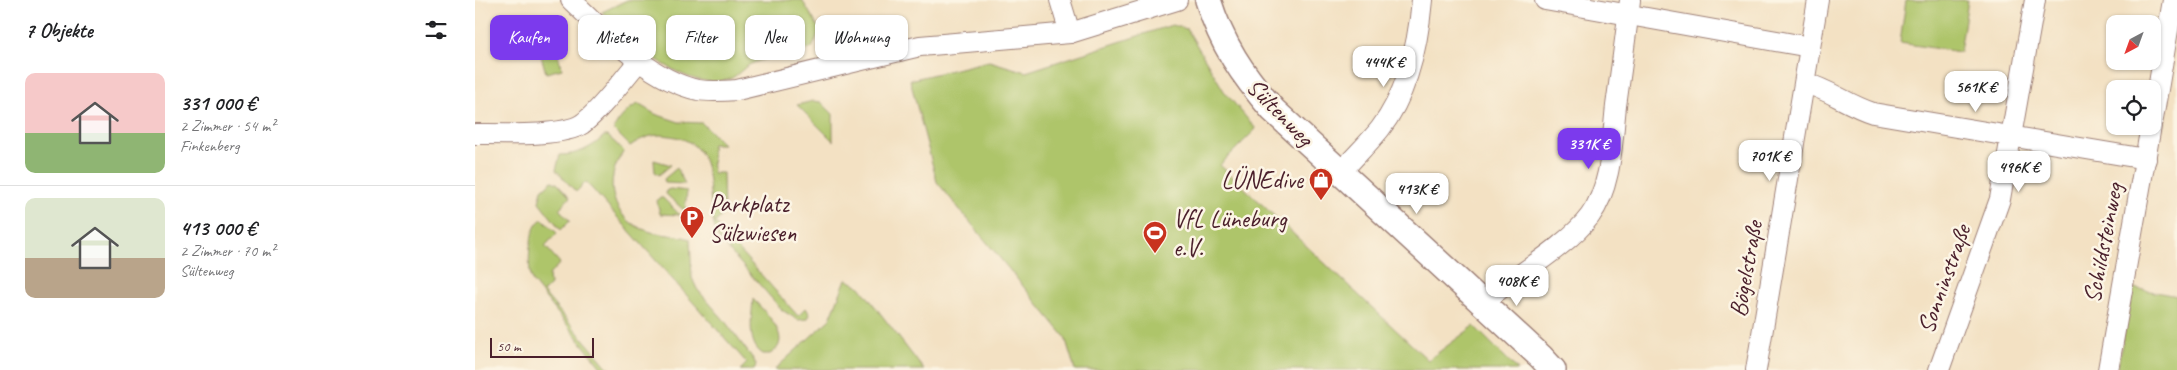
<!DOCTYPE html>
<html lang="de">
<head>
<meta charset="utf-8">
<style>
  :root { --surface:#fff; --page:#f6f6f6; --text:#202124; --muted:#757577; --line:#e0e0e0; --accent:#7c3aed }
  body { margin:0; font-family:Caveat,sans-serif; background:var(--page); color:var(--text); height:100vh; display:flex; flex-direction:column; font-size:19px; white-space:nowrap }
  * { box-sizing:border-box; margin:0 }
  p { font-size:16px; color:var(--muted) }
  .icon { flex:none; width:28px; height:28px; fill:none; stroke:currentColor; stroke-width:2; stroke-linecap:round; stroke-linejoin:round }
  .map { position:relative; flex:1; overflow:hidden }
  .details { display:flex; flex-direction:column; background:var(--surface); width:475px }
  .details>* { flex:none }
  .guide { position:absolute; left:15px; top:15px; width:475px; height:45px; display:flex; gap:10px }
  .needle { width:32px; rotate:221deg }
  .buttons { position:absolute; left:1631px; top:15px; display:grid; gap:10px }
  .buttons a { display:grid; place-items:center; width:55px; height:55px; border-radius:10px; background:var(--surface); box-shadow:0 1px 4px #0004; font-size:25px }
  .scale { position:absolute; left:15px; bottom:12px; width:104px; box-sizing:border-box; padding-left:5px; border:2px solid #4a1f2b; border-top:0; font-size:14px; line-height:18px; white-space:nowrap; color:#4a1f2b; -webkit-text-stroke:4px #fcf5e5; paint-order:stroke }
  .price { position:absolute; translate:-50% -42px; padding:0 11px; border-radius:10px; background:#fff; color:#222; font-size:16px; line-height:32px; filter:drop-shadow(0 1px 2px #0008) }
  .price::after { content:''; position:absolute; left:50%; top:30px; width:15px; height:11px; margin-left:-8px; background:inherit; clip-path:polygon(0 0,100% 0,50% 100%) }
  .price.active { background:var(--accent); color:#fff }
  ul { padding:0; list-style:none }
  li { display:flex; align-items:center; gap:15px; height:125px; padding:0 25px }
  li+li { border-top:1px solid var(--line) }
  li span { display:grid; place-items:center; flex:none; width:140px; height:100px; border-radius:10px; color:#555 }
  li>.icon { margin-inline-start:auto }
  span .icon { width:60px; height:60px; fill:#fffc; stroke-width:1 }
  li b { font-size:21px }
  h2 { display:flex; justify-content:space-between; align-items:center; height:60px; padding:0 25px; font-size:21px }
  .chip { padding:0 18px; border-radius:10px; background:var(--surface); box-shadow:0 1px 4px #0004; font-size:18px; line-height:45px }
  .chip.active { background:var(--accent); color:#fff }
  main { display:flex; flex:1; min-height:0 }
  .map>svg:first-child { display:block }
  .green { fill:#aec56b; stroke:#7c724b }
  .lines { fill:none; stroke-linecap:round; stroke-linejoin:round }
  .minor-casing { stroke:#9e8077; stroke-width:22 }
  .major-casing { stroke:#9e8077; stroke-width:28 }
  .minor { stroke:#fff; stroke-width:20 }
  .major { stroke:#fff; stroke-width:25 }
  .labels { text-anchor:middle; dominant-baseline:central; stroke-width:5; stroke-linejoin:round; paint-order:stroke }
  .street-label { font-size:25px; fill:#4a1f2b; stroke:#fcf5e5 }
  .poi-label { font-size:25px; fill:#4a1f2b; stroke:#fcf5e5; text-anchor:start }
</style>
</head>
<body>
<main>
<section class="details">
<h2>7 Objekte<svg class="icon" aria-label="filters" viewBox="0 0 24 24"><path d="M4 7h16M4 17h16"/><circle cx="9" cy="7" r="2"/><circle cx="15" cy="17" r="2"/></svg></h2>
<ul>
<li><span style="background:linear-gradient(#f6c9c9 60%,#8fb573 0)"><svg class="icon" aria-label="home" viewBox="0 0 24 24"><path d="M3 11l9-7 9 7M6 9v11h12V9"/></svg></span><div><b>331 000 €</b><p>2 Zimmer · 54 m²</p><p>Finkenberg</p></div></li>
<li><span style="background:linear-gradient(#dfe7d0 60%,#b9a48a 0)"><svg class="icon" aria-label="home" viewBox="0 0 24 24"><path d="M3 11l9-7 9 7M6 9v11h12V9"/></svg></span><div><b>413 000 €</b><p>2 Zimmer · 70 m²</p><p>Sültenweg</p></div></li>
</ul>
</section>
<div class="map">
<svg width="1702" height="370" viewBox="0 0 1702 370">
  <rect width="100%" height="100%" fill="#fcf5e5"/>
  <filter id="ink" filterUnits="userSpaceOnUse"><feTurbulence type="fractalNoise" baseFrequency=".02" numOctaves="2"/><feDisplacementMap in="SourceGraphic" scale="10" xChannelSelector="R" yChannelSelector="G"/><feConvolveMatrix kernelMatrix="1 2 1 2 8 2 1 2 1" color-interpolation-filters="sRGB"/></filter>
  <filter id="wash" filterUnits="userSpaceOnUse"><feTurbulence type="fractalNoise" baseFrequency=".0096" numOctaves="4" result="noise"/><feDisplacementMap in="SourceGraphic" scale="20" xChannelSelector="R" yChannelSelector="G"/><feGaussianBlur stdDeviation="1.12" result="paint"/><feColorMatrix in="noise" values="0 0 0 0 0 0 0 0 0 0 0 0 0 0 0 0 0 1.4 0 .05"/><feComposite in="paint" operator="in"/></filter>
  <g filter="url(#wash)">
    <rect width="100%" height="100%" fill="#f3e1c3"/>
    <g class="green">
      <path d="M 152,0 L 327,0 L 345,30 L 337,48 C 321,53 287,58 274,65 C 267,69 262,76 255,79 C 208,94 158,40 127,12 Z"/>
      <path d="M 1431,0 L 1493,0 L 1485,52 L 1425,43 Z"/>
      <path d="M 697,25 L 712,29 L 749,91 L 781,129 L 745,165 L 953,360 L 999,326 L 1043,370 L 600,370 L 590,337 L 462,182 L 435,80 L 514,61 L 551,72 Z"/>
      <path d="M 80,44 L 87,69 L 71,73 L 64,49 Z"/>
      <path d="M 338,101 L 346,102 L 358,114 L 358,141 L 322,105 Z"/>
      <path d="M 163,104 L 180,114 L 204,122 L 227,123 L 248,144 L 237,144 L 238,173 L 248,173 L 249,213 L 240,223 L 323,316 L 331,308 L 335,315 L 332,319 L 323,320 L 307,310 L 244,239 C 226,205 250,143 195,136 C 180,133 168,137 155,146 L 139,130 C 140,122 155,107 163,104 Z"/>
      <path d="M 129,136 L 133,136 L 149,151 C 127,180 136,220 173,231 C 187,236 201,234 215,239 L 217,278 L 222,289 L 249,320 L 279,360 L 281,365 L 279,370 L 265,370 L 272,363 L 111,182 L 101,192 L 81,170 L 85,155 C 102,155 117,148 129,136 Z"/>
      <path d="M 179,161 L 179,160 L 196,165 L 184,175 L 180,172 Z"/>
      <path d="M 202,168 L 210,184 L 190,183 L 189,179 Z"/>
      <path d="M 77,181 L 82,183 L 95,197 L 84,209 L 95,221 L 86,230 L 64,202 L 67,190 Z"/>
      <path d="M 195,189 L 212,191 L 210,211 L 191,194 L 192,190 Z"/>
      <path d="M 184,198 L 188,198 L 205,215 L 185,214 L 182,201 Z"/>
      <path d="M 68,219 L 82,233 L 70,246 L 85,263 L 74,275 L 75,285 L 68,292 L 135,370 L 128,370 L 57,281 C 52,268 53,224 68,219 Z"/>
      <path d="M 371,279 L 385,287 L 449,370 L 299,370 L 355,319 Z"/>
      <path d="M 1658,288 L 1702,296 L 1702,370 L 1642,370 Z"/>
      <path d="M 278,299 C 289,311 321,340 295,354 L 288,354 C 271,344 277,316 278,299 Z"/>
    </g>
  </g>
  <g filter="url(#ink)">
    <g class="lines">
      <defs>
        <g id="minor">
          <path d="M 96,0 C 131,33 175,80 223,90 C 236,92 249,91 262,90 L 445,46 L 595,33 L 702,0"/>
          <path d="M 585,0 L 595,33"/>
          <path d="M 1070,0 L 1335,47"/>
          <path d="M 1330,83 C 1355,90 1373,105 1398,113 L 1671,159"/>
          <path d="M 1678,119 L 1698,0"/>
          <path d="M 0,134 C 25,134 87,137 107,124 C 125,111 148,79 164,61"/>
          <path d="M 866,172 C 879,157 893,144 905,129 C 933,93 943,45 947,0"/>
          <path d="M 1009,304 L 1021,292 C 1048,272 1096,242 1115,216 C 1137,186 1137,141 1141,106 C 1146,70 1151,35 1155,0"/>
          <path d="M 1281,370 L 1343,0"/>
          <path d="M 1464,370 L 1525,199 L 1560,0"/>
          <path d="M 1633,370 L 1676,126"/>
        </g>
        <path id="major" d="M 733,0 C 747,45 767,74 798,110 L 1066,357 L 1078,370"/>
      </defs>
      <use href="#minor" class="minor-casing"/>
      <use href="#major" class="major-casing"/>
      <use href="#minor" class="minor"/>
      <use href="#major" class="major"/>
    </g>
  </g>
  <defs>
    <symbol id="shop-pin" viewBox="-11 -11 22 30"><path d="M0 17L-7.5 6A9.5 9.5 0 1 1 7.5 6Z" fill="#c8321e" stroke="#fcf5e5"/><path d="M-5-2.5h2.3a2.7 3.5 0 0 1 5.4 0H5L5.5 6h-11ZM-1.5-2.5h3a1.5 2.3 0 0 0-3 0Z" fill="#fff"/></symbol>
    <symbol id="parking-pin" viewBox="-11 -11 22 30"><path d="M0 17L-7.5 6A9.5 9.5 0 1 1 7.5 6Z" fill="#c8321e" stroke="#fcf5e5"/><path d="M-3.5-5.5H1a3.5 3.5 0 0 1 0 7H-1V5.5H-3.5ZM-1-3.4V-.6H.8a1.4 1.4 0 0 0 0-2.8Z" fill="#fff"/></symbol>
    <symbol id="stadium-pin" viewBox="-11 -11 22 30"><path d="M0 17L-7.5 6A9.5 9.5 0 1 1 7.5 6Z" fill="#c8321e" stroke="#fcf5e5"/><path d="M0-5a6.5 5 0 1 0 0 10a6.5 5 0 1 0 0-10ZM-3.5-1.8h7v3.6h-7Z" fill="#fff"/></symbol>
  </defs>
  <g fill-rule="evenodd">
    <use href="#shop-pin" x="832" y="166" width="28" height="38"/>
    <use href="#parking-pin" x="203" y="204" width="28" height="38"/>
    <use href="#stadium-pin" x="666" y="219" width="28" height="38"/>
  </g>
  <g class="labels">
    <g class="street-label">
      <text transform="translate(805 112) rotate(46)">Sültenweg</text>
      <text transform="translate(1628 243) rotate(-79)">Schildsteinweg</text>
      <text transform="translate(1271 269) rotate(-80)">Bögelstraße</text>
      <text transform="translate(1469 279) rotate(-70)">Sonninstraße</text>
    </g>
    <g class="poi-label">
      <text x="828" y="180" text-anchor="end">LÜNEdive</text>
      <text x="234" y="204">Parkplatz<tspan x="234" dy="29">Sülzwiesen</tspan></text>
      <text x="698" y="219">VfL Lüneburg<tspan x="698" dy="29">e.V.</tspan></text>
    </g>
  </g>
</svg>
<div class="buttons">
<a><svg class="needle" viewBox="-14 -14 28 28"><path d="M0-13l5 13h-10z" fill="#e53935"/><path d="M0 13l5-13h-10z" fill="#757577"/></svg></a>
<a><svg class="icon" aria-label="locate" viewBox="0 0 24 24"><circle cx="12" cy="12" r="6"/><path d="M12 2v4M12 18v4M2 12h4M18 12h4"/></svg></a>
</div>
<div class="scale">50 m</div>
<b class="price" style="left:909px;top:88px">444K €</b>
<b class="price" style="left:1501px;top:113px">561K €</b>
<b class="price active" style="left:1114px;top:170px">331K €</b>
<b class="price" style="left:1295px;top:182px">701K €</b>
<b class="price" style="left:1544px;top:193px">496K €</b>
<b class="price" style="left:942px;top:215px">413K €</b>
<b class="price" style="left:1042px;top:307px">408K €</b>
<div class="guide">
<a class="chip active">Kaufen</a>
<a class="chip">Mieten</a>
<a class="chip">Filter</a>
<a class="chip">Neu</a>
<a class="chip">Wohnung</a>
</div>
</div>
</main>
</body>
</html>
